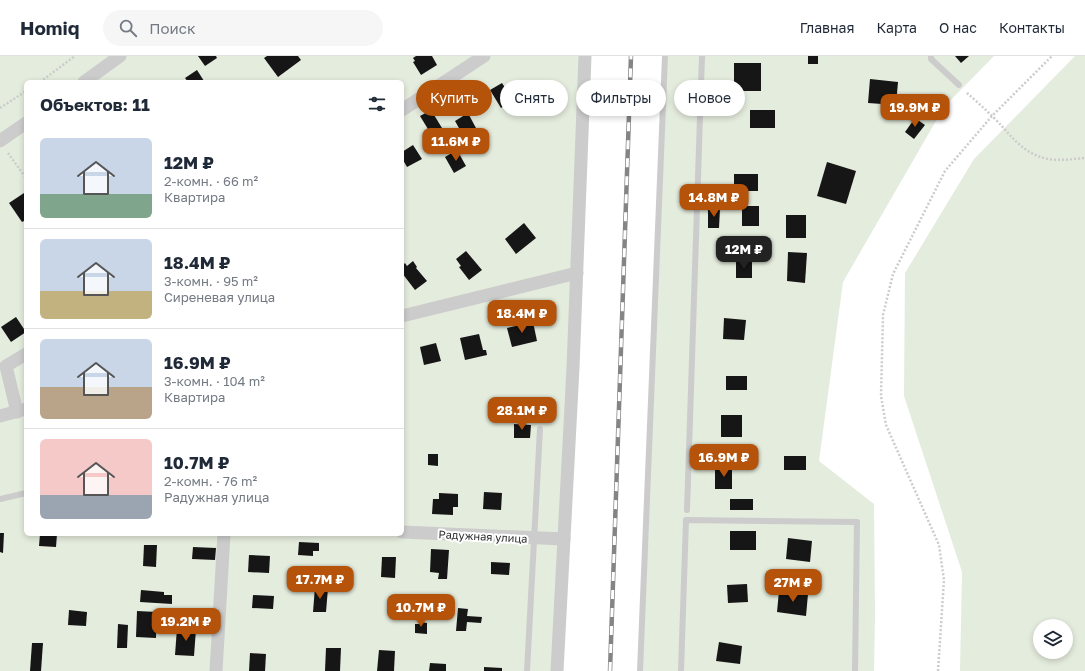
<!DOCTYPE html>
<html lang="ru">
<head>
<meta charset="utf-8">
<style>
  :root { --surface:#fff; --page:#f6f6f7; --text:#1f2937; --muted:#747a83; --line:#e0e1e3; --accent:#b45309 }
  body { margin:0; font-family:"Golos Text",sans-serif; background:var(--page); color:var(--text); height:100vh; display:flex; flex-direction:column; font-size:15px; white-space:nowrap }
  * { box-sizing:border-box; margin:0 }
  p { font-size:13px; color:var(--muted) }
  .icon { flex:none; width:22px; height:22px; fill:none; stroke:currentColor; stroke-width:2; stroke-linecap:round; stroke-linejoin:round }
  .map { position:relative; flex:1; overflow:hidden }
  .panel { position:absolute; left:24px; top:24px; width:380px; height:456px; display:flex; flex-direction:column; background:var(--surface); border-radius:6px; box-shadow:0 2px 6px #0003 }
  .panel>* { flex:none }
  .banner { position:absolute; left:416px; top:24px; width:380px; height:36px; display:flex; gap:8px }
  .controls { position:absolute; left:1033px; top:563px; display:grid; gap:8px }
  .controls a { display:grid; place-items:center; width:40px; height:40px; border-radius:50%; background:var(--surface); box-shadow:0 2px 6px #0003; font-size:20px }
  .price { position:absolute; translate:-50% -34px; padding:0 9px; border-radius:8px; background:var(--accent); color:#fff; font-size:13px; line-height:26px; filter:drop-shadow(0 1px 2px #0008) }
  .price::after { content:''; position:absolute; left:50%; top:24px; width:12px; height:9px; margin-left:-6px; background:inherit; clip-path:polygon(0 0,100% 0,50% 100%) }
  .price.selected { background:#222; color:#fff }
  ul { padding:0; list-style:none }
  li { display:flex; align-items:center; gap:12px; height:100px; padding:0 16px }
  li+li { border-top:1px solid var(--line) }
  li span { display:grid; place-items:center; flex:none; width:112px; height:80px; border-radius:6px; color:#555 }
  li>.icon { margin-inline-start:auto }
  span .icon { width:48px; height:48px; fill:#fffc; stroke-width:1 }
  li b { font-size:17px }
  h2 { display:flex; justify-content:space-between; align-items:center; height:48px; padding:0 16px; font-size:17px }
  .tag { padding:0 14px; border-radius:18px; background:var(--surface); box-shadow:0 2px 6px #0003; font-size:14px; line-height:36px }
  .tag.selected { background:var(--accent); color:#fff }
  header { display:flex; align-items:center; gap:24px; box-sizing:border-box; height:56px; padding:0 20px; background:var(--surface); border-bottom:1px solid var(--line) }
  header strong { font-size:19px }
  nav { display:flex; gap:22px; margin-inline-start:auto; font-size:14px }
  .search { width:280px; height:36px; background:var(--page); display:flex; align-items:center; gap:10px; box-sizing:border-box; padding:0 14px; border-radius:22px; color:var(--muted); font-size:15px }
  .map>svg:first-child { display:block }
  .green { fill:#e4ecdd; fill-rule:evenodd }
  .building { fill:#161616 }
  .lines { fill:none; stroke-linecap:round; stroke-linejoin:round }
  .path { stroke:#ccc; stroke-width:2.5; stroke-dasharray:2 2; stroke-linecap:butt }
  .lane { stroke:#ccc; stroke-width:6 }
  .street { stroke:#ccc; stroke-width:13 }
  .rail-casing { stroke:#848484; stroke-width:4.5 }
  .rail { stroke:#fff; stroke-width:3; stroke-dasharray:9; stroke-linecap:butt }
  .labels { text-anchor:middle; dominant-baseline:central; stroke-width:4; stroke-linejoin:round; paint-order:stroke }
  .street-label { font-size:11px; fill:#2f2f2f; stroke:#fff }
</style>
</head>
<body>
<header>
<strong>Homiq</strong>
<div class="search"><svg class="icon" aria-label="search" viewBox="0 0 24 24"><circle cx="10" cy="10" r="6"/><path d="M15 15l6 6"/></svg>Поиск</div>
<nav><a>Главная</a><a>Карта</a><a>О нас</a><a>Контакты</a></nav>
</header>
<div class="map">
<svg width="1085" height="615" viewBox="0 0 1085 615">
  <rect width="100%" height="100%" fill="#fff"/>
  <g class="green">
    <path d="M 0,0 L 585,0 L 557,615 L 0,615 ZM 26,26 L 402,26 L 402,478 L 26,478 Z"/>
    <path d="M 664,0 L 994,0 L 944,51 L 843,226 L 819,405 L 874,448 L 875,557 L 874,615 L 640,615 Z"/>
    <path d="M 1075,0 L 1085,0 L 1085,615 L 960,615 L 962,516 L 904,340 L 905,217 L 974,103 ZM 1040,570 L 1066,570 L 1066,596 L 1040,596 Z"/>
  </g>
  <g class="building">
    <path d="M 198,0 L 216,0 L 217,2 L 205,10 Z"/>
    <path d="M 267,0 L 298,0 L 301,4 L 278,21 L 264,2 Z"/>
    <path d="M 416,0 L 432,0 L 437,9 L 421,19 L 413,6 L 415,5 L 413,2 Z"/>
    <rect x="808" y="0" width="10" height="8"/>
    <path d="M 955,0 L 969,0 L 961,7 Z"/>
    <rect x="734" y="7" width="27" height="28"/>
    <path d="M 197,14 L 204,25 L 203,26 L 188,26 L 185,22 Z"/>
    <path d="M 870,23 L 898,26 L 896,49 L 868,47 Z"/>
    <path d="M 502,27 L 513,44 L 501,52 L 490,34 Z"/>
    <path d="M 431,54 L 442,72 L 431,78 L 420,60 Z"/>
    <rect x="750" y="54" width="25" height="18"/>
    <path d="M 468,57 L 477,74 L 464,81 L 455,65 Z"/>
    <path d="M 915,62 L 925,69 L 914,83 L 905,76 Z"/>
    <path d="M 413,89 L 422,103 L 407,111 L 403,104 L 402,105 L 402,96 Z"/>
    <path d="M 457,94 L 466,110 L 454,117 L 445,101 Z"/>
    <path d="M 827,106 L 856,115 L 846,148 L 817,140 Z"/>
    <rect x="734" y="118" width="24" height="17"/>
    <path d="M 24,137 L 26,140 L 26,164 L 22,166 L 9,147 Z"/>
    <rect x="742" y="150" width="17" height="20"/>
    <path d="M 708,151 L 720,152 L 719,172 L 708,172 Z"/>
    <rect x="786" y="159" width="20" height="23"/>
    <path d="M 524,167 L 536,182 L 516,198 L 505,183 Z"/>
    <path d="M 466,195 L 482,214 L 469,224 L 459,211 L 461,210 L 456,203 Z"/>
    <path d="M 788,196 L 807,197 L 805,227 L 787,225 Z"/>
    <path d="M 413,205 L 417,211 L 416,212 L 427,225 L 415,234 L 402,217 L 402,210 L 405,207 L 407,210 Z"/>
    <rect x="736" y="206" width="16" height="16"/>
    <path d="M 16,261 L 26,276 L 11,286 L 1,271 Z"/>
    <path d="M 724,262 L 746,264 L 744,284 L 723,283 Z"/>
    <path d="M 533,266 L 537,285 L 512,291 L 507,272 Z"/>
    <path d="M 479,278 L 483,294 L 486,294 L 487,299 L 465,304 L 460,282 Z"/>
    <path d="M 436,287 L 441,305 L 424,309 L 420,291 Z"/>
    <rect x="726" y="320" width="21" height="14"/>
    <rect x="721" y="359" width="21" height="22"/>
    <path d="M 514,368 L 531,369 L 530,382 L 514,382 Z"/>
    <path d="M 428,398 L 438,398 L 438,410 L 428,409 Z"/>
    <rect x="784" y="400" width="22" height="14"/>
    <rect x="715" y="411" width="17" height="22"/>
    <path d="M 484,436 L 502,437 L 501,454 L 483,453 Z"/>
    <path d="M 439,437 L 458,438 L 458,451 L 453,451 L 453,459 L 432,458 L 433,443 L 439,443 Z"/>
    <rect x="730" y="443" width="23" height="11"/>
    <rect x="730" y="475" width="26" height="19"/>
    <path d="M 0,477 L 4,477 L 3,497 L 0,496 Z"/>
    <path d="M 40,478 L 57,478 L 56,491 L 39,490 Z"/>
    <path d="M 788,482 L 812,485 L 810,506 L 786,503 Z"/>
    <path d="M 299,486 L 319,487 L 319,495 L 313,495 L 313,500 L 298,499 Z"/>
    <path d="M 144,489 L 157,489 L 156,511 L 143,510 Z"/>
    <path d="M 193,491 L 216,492 L 215,504 L 192,503 Z"/>
    <path d="M 431,493 L 449,494 L 447,523 L 438,523 L 439,517 L 430,516 Z"/>
    <path d="M 249,499 L 270,500 L 269,517 L 248,516 Z"/>
    <path d="M 382,501 L 396,501 L 395,522 L 381,521 Z"/>
    <path d="M 491,506 L 510,507 L 509,519 L 491,518 Z"/>
    <path d="M 747,528 L 748,546 L 728,547 L 727,529 Z"/>
    <path d="M 315,531 L 328,532 L 326,556 L 313,556 Z"/>
    <path d="M 141,534 L 164,536 L 164,539 L 172,539 L 172,548 L 140,546 Z"/>
    <path d="M 779,535 L 808,538 L 806,560 L 777,556 Z"/>
    <path d="M 253,539 L 274,540 L 273,553 L 252,552 Z"/>
    <path d="M 416,544 L 433,545 L 432,559 L 425,559 L 425,564 L 415,564 Z"/>
    <path d="M 458,552 L 468,553 L 467,560 L 482,561 L 481,567 L 467,566 L 466,575 L 456,575 Z"/>
    <path d="M 69,554 L 87,556 L 86,570 L 68,569 Z"/>
    <path d="M 137,555 L 157,556 L 156,582 L 136,581 Z"/>
    <path d="M 420,566 L 427,567 L 427,578 L 415,577 L 415,568 L 420,568 Z"/>
    <path d="M 118,568 L 128,569 L 127,592 L 117,592 Z"/>
    <path d="M 177,572 L 196,573 L 194,600 L 175,599 Z"/>
    <path d="M 719,586 L 742,590 L 740,608 L 716,605 Z"/>
    <path d="M 32,587 L 43,587 L 41,615 L 30,615 Z"/>
    <path d="M 326,592 L 341,592 L 340,615 L 325,615 Z"/>
    <path d="M 379,594 L 395,595 L 394,615 L 377,615 Z"/>
    <path d="M 250,597 L 266,598 L 265,615 L 249,615 Z"/>
    <path d="M 430,607 L 446,608 L 446,615 L 429,615 Z"/>
    <path d="M 484,611 L 502,612 L 502,615 L 484,615 Z"/>
  </g>
  <g class="lines">
    <g class="path">
      <path d="M 40,26 L 75,0"/>
      <path d="M 967,37 C 975,44 984,52 992,60 C 1011,78 1020,97 1048,103 C 1060,105 1073,103 1085,102"/>
      <path d="M 0,52 L 26,35"/>
      <path d="M 8,97 L 26,122"/>
      <path d="M 938,615 L 944,524 L 939,489 L 886,369 L 881,340 L 883,259 L 893,218 L 945,115 L 992,60 L 1052,0"/>
    </g>
    <g class="lane">
      <path d="M 931,0 L 931,3 L 959,29"/>
      <path d="M 0,443 L 26,437"/>
      <path d="M 687,454 L 702,0"/>
      <path d="M 527,615 L 540,373"/>
      <path d="M 640,615 L 665,0"/>
      <path d="M 681,615 L 686,464 L 857,466 L 855,615"/>
    </g>
    <g class="street">
      <path d="M 84,26 L 120,0"/>
      <path d="M 402,54 L 484,0"/>
      <path d="M 0,85 L 26,67"/>
      <path d="M 402,260 L 577,217"/>
      <path d="M 17,356 L 6,310 L 26,298"/>
      <path d="M 0,360 L 26,353"/>
      <path d="M 402,476 L 564,483"/>
      <path d="M 216,615 L 224,478"/>
      <path d="M 557,615 L 573,312 L 585,0"/>
    </g>
    <defs>
      <path id="rail" d="M 610,615 L 631,0"/>
    </defs>
    <use href="#rail" class="rail-casing"/>
    <use href="#rail" class="rail"/>
  </g>
  <g class="labels">
    <g class="street-label">
      <text transform="translate(483 480) rotate(3)">Радужная улица</text>
    </g>
  </g>
</svg>
<div class="controls">
<a><svg class="icon" aria-label="layers" viewBox="0 0 24 24"><path d="M12 4l9 5-9 5-9-5zM3 14l9 5 9-5"/></svg></a>
</div>
<b class="price" style="left:915px;top:72px">19.9M ₽</b>
<b class="price" style="left:456px;top:106px">11.6M ₽</b>
<b class="price" style="left:714px;top:162px">14.8M ₽</b>
<b class="price selected" style="left:744px;top:214px">12M ₽</b>
<b class="price" style="left:522px;top:278px">18.4M ₽</b>
<b class="price" style="left:522px;top:375px">28.1M ₽</b>
<b class="price" style="left:724px;top:422px">16.9M ₽</b>
<b class="price" style="left:320px;top:544px">17.7M ₽</b>
<b class="price" style="left:793px;top:547px">27M ₽</b>
<b class="price" style="left:421px;top:572px">10.7M ₽</b>
<b class="price" style="left:186px;top:586px">19.2M ₽</b>
<div class="banner">
<a class="tag selected">Купить</a>
<a class="tag">Снять</a>
<a class="tag">Фильтры</a>
<a class="tag">Новое</a>
</div>
<section class="panel">
<h2>Объектов: 11<svg class="icon" aria-label="filters" viewBox="0 0 24 24"><path d="M4 7h16M4 17h16"/><circle cx="9" cy="7" r="2"/><circle cx="15" cy="17" r="2"/></svg></h2>
<ul>
<li><span style="background:linear-gradient(#c9d6e8 70%,#7fa58c 0)"><svg class="icon" aria-label="home" viewBox="0 0 24 24"><path d="M3 11l9-7 9 7M6 9v11h12V9"/></svg></span><div><b>12M ₽</b><p>2-комн. · 66 m²</p><p>Квартира</p></div></li>
<li><span style="background:linear-gradient(#c9d6e8 65%,#c2b280 0)"><svg class="icon" aria-label="home" viewBox="0 0 24 24"><path d="M3 11l9-7 9 7M6 9v11h12V9"/></svg></span><div><b>18.4M ₽</b><p>3-комн. · 95 m²</p><p>Сиреневая улица</p></div></li>
<li><span style="background:linear-gradient(#c9d6e8 60%,#b9a48a 0)"><svg class="icon" aria-label="home" viewBox="0 0 24 24"><path d="M3 11l9-7 9 7M6 9v11h12V9"/></svg></span><div><b>16.9M ₽</b><p>3-комн. · 104 m²</p><p>Квартира</p></div></li>
<li><span style="background:linear-gradient(#f6c9c9 70%,#9aa5b1 0)"><svg class="icon" aria-label="home" viewBox="0 0 24 24"><path d="M3 11l9-7 9 7M6 9v11h12V9"/></svg></span><div><b>10.7M ₽</b><p>2-комн. · 76 m²</p><p>Радужная улица</p></div></li>
</ul>
</section>
</div>
</body>
</html>
